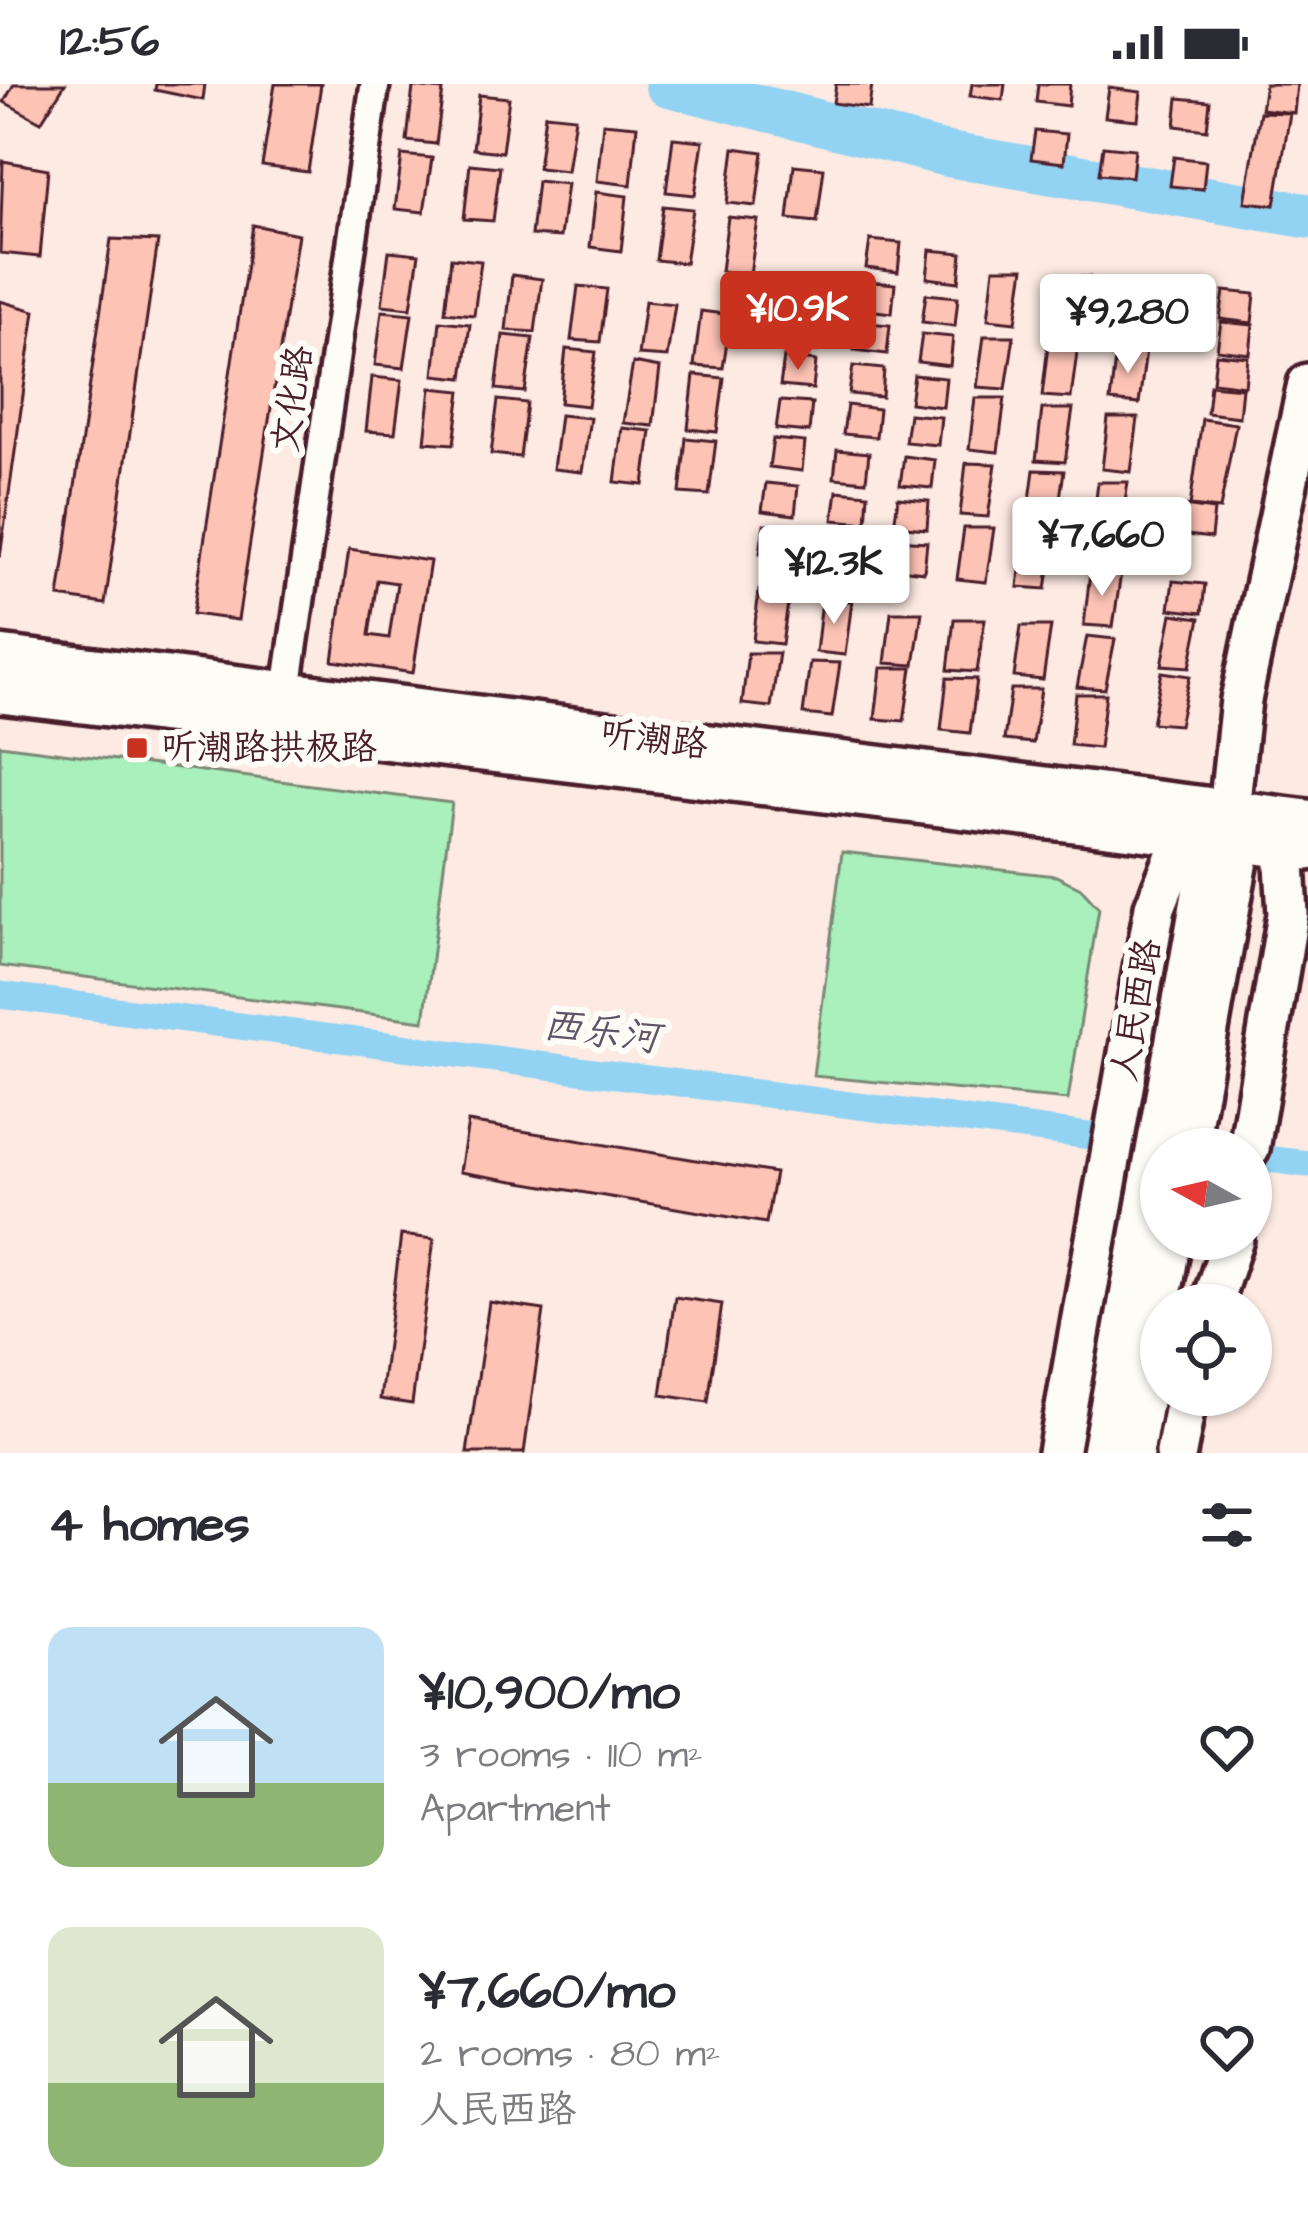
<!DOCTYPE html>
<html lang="en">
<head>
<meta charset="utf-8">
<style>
  :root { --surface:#fff; --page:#f7f7f7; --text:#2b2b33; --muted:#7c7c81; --accent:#c8321e }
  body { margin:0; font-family:"Architects Daughter","LXGW WenKai TC",sans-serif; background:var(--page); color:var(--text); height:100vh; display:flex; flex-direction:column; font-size:45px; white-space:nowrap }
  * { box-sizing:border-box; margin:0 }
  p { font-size:39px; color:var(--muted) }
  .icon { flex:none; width:66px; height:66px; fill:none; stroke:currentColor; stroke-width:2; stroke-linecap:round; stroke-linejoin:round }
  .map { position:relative; height:1369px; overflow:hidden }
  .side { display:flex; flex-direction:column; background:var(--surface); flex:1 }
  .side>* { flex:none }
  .needle { width:78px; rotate:278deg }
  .fabs { position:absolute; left:1140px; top:1044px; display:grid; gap:24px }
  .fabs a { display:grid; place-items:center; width:132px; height:132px; border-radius:50%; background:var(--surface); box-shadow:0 3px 9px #0004; font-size:60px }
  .price { position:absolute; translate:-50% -102px; padding:0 27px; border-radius:12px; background:#fff; color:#222; font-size:39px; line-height:78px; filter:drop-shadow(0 3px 6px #0008) }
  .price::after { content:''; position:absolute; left:50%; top:72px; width:36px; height:27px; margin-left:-18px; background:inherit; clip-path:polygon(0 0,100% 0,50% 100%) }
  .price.on { background:var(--accent); color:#fff }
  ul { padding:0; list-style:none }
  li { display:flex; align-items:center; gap:36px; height:300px; padding:0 48px }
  li span { display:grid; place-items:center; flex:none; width:336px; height:240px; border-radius:24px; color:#555 }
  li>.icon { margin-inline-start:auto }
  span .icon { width:144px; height:144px; fill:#fffc; stroke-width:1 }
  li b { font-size:51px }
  h2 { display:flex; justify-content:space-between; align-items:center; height:144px; padding:0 48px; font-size:51px }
  .status { display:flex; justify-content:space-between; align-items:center; height:84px; padding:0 60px; background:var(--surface); direction:ltr }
  .status svg { height:33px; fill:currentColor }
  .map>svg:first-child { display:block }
  .green { fill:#a9f0bc; stroke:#7a8874; stroke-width:3 }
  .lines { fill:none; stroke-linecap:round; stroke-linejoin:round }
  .canal { stroke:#92d2f3; stroke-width:27 }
  .river { stroke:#92d2f3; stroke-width:45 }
  .building { fill:#fdc3b5; stroke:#4a1f2b; stroke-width:3; fill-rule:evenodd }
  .street-casing { stroke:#4a1f2b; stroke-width:36 }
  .secondary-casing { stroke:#4a1f2b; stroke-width:48 }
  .street { stroke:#fdfcf7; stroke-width:27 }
  .secondary { stroke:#fdfcf7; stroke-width:39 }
  .poi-dot { fill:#c8321e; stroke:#fdfcf7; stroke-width:4.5 }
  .labels { text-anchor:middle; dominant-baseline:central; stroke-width:12; stroke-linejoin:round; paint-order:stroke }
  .street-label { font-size:36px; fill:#4a1f2b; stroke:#fdfcf7 }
  .poi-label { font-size:36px; fill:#4a1f2b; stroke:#fdfcf7; text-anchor:start }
  .water-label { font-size:39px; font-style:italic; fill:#605567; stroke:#fdfcf7 }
</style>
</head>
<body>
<div class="status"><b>12:56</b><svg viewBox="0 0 49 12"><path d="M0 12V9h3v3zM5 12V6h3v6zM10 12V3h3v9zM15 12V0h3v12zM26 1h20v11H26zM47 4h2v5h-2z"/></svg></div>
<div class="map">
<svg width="1308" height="1369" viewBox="0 0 1308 1369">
  <rect width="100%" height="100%" fill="#fdebe3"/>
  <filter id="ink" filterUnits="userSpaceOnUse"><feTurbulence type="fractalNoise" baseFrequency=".00833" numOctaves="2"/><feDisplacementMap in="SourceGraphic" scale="24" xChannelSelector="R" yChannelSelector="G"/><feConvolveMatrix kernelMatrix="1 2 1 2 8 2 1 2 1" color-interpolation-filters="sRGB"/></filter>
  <g filter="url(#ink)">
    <g class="green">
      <path d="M 0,661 L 452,719 L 424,937 L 0,882 Z"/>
      <path d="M 842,768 L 1056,792 L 1081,804 L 1099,824 L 1068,1016 L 813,992 Z"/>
    </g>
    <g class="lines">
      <g class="canal">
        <path d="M 0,911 L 1175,1063"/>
        <path d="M 1251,1073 L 1308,1080"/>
      </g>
      <path class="river" d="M 667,0 L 945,70 L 1308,132"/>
    </g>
    <g class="building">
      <path d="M 14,0 L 65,0 L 41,38 L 4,18 Z"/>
      <path d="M 156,0 L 205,0 L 203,16 L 155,6 Z"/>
      <path d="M 275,0 L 321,0 L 308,88 L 262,82 Z"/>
      <path d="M 836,0 L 872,0 L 869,24 L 833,19 Z"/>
      <path d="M 972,0 L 1005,0 L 1003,16 L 970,12 Z"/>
      <path d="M 1038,0 L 1070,0 L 1068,22 L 1036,18 Z"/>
      <path d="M 1265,0 L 1297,0 L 1294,29 L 1261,25 Z"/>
      <path d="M 413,3 L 443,6 L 436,60 L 407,57 Z"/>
      <path d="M 1109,4 L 1141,8 L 1138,36 L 1105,33 Z"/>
      <path d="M 479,11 L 509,14 L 502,68 L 473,65 Z"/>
      <path d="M 1178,14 L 1210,17 L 1207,46 L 1175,42 Z"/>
      <path d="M 1260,28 L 1290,29 L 1275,121 L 1245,118 Z"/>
      <path d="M 545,30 L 575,33 L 567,87 L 538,84 Z"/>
      <path d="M 603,39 L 637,42 L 631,101 L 597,97 Z"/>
      <path d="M 1035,47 L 1067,50 L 1064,79 L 1031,75 Z"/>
      <path d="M 673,54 L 703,57 L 695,111 L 666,108 Z"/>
      <path d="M 1103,62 L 1135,65 L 1132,93 L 1099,90 Z"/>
      <path d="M 734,64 L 763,68 L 756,122 L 727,119 Z"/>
      <path d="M 402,71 L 432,74 L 424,128 L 395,125 Z"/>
      <path d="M 1174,73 L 1206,77 L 1203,105 L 1170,102 Z"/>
      <path d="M 3,77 L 48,85 L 40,173 L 0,169 Z"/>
      <path d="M 470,80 L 500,83 L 493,137 L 464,135 Z"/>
      <path d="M 794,81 L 824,84 L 817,138 L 788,135 Z"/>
      <path d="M 537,97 L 567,100 L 560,153 L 531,151 Z"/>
      <path d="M 596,108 L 627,112 L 621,167 L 590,163 Z"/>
      <path d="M 663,122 L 693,125 L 685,179 L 656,176 Z"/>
      <path d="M 728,133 L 758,136 L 750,190 L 721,187 Z"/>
      <path d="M 253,141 L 298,150 L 238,536 L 193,530 Z"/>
      <path d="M 111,155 L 158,157 L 105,520 L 59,513 Z"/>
      <path d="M 870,156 L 901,159 L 898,188 L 866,184 Z"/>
      <path d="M 930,166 L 962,169 L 959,198 L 927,194 Z"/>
      <path d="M 389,167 L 419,170 L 411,224 L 382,221 Z"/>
      <path d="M 451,174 L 481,177 L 474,231 L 445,228 Z"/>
      <path d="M 994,184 L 1024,184 L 1016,238 L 988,235 Z"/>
      <path d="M 512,191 L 542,195 L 535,248 L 506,246 Z"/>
      <path d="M 1059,192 L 1089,193 L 1081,246 L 1052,244 Z"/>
      <path d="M 863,197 L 895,200 L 892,229 L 859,225 Z"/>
      <path d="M 578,202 L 607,205 L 600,258 L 571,256 Z"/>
      <path d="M 1125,202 L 1155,202 L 1148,256 L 1119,254 Z"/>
      <path d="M 1224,207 L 1255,210 L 1252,239 L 1220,235 Z"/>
      <path d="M 926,210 L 958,213 L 955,242 L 922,238 Z"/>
      <path d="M 0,217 L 35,227 L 0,473 Z"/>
      <path d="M 645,217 L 675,220 L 667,273 L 638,271 Z"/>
      <path d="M 382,227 L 412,230 L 404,284 L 375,281 Z"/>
      <path d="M 701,227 L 731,231 L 723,284 L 694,282 Z"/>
      <path d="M 789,235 L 820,238 L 818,267 L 785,263 Z"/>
      <path d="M 440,237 L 470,240 L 463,294 L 434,291 Z"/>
      <path d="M 858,238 L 890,241 L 887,270 L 854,266 Z"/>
      <path d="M 1221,238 L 1253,241 L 1250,270 L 1217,266 Z"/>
      <path d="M 922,250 L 953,253 L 950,282 L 918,278 Z"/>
      <path d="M 503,251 L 533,254 L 525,308 L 496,305 Z"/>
      <path d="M 984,252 L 1014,252 L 1006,305 L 977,303 Z"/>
      <path d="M 1048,261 L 1078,261 L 1071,314 L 1042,312 Z"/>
      <path d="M 566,265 L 596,268 L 588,322 L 560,319 Z"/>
      <path d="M 1116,266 L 1146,266 L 1139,320 L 1110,317 Z"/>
      <path d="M 1216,270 L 1248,273 L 1245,302 L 1213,298 Z"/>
      <path d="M 784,273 L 816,277 L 813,305 L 780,302 Z"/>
      <path d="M 633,279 L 660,284 L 653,342 L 623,339 Z"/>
      <path d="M 853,282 L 884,285 L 882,313 L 849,310 Z"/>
      <path d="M 694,291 L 724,294 L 717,348 L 688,345 Z"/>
      <path d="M 914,291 L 946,294 L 943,323 L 910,319 Z"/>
      <path d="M 372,293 L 402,296 L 395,349 L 366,347 Z"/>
      <path d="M 1210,301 L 1242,304 L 1239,333 L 1207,329 Z"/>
      <path d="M 431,304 L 461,307 L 454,360 L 425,358 Z"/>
      <path d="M 975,314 L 1005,314 L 998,368 L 969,365 Z"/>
      <path d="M 498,316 L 527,319 L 520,373 L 491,370 Z"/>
      <path d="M 780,317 L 812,319 L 809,348 L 776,345 Z"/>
      <path d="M 847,321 L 879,325 L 876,353 L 843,350 Z"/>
      <path d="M 1042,325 L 1073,325 L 1065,378 L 1036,376 Z"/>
      <path d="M 909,330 L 941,333 L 938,361 L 905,358 Z"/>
      <path d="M 560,331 L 590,334 L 582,388 L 553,385 Z"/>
      <path d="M 1108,334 L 1138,334 L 1131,388 L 1102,385 Z"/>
      <path d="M 1202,335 L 1236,340 L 1220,425 L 1190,422 Z"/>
      <path d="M 622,344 L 651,347 L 644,401 L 615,398 Z"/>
      <path d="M 686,354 L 716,357 L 709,411 L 680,409 Z"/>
      <path d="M 773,355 L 805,358 L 802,387 L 769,383 Z"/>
      <path d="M 837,366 L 869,369 L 866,397 L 834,394 Z"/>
      <path d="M 904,372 L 935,376 L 932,404 L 900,401 Z"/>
      <path d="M 966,379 L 996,380 L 988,433 L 960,431 Z"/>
      <path d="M 1034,386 L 1064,387 L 1056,441 L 1027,438 Z"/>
      <path d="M 1098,398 L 1128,398 L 1120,452 L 1092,449 Z"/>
      <path d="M 766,399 L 798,402 L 795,431 L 762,427 Z"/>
      <path d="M 837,407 L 868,410 L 866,439 L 833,436 Z"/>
      <path d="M 898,414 L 929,417 L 927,445 L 894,442 Z"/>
      <path d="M 1183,422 L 1214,426 L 1211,454 L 1179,450 Z"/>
      <path d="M 764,441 L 796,444 L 793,473 L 760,469 Z"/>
      <path d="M 964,444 L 994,444 L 986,498 L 957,495 Z"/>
      <path d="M 830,446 L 862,449 L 859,478 L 826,475 Z"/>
      <path d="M 1024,452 L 1054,452 L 1046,505 L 1018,503 Z"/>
      <path d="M 895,456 L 927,458 L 924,488 L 891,484 Z"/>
      <path d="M 349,465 L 430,477 L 413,589 L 333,577 ZM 377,496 L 397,499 L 389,554 L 369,551 Z"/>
      <path d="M 1090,489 L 1121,489 L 1113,543 L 1084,541 Z"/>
      <path d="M 1173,497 L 1205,500 L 1202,529 L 1169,525 Z"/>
      <path d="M 759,506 L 790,506 L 782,560 L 753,557 Z"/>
      <path d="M 822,517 L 852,517 L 845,571 L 816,568 Z"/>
      <path d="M 891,528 L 922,528 L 914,581 L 885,579 Z"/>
      <path d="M 1172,530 L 1200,534 L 1190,583 L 1162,581 Z"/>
      <path d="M 954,535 L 985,535 L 977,588 L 948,586 Z"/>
      <path d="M 1021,542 L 1051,542 L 1043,596 L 1014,593 Z"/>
      <path d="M 1087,552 L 1115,555 L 1105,605 L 1077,603 Z"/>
      <path d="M 748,569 L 779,569 L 771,623 L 742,620 Z"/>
      <path d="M 810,578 L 840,579 L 832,633 L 803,630 Z"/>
      <path d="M 881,584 L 912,584 L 904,637 L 875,635 Z"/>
      <path d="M 1162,588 L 1190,592 L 1179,641 L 1152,639 Z"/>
      <path d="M 947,594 L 977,595 L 970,649 L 941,646 Z"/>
      <path d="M 1011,605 L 1041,605 L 1033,659 L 1004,656 Z"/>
      <path d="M 1076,610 L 1106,610 L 1099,664 L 1070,661 Z"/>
      <path d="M 468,1038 L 775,1089 L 766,1139 L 460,1088 Z"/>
      <path d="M 401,1151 L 434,1155 L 412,1320 L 380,1315 Z"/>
      <path d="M 675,1213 L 722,1220 L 708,1318 L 661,1311 Z"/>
      <path d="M 489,1218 L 544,1226 L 524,1369 L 467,1369 Z"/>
    </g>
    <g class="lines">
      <defs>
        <path id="street" d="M 284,624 L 375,0"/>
        <g id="secondary">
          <path d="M 0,572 L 1308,736"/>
          <path d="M 0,609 L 1308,766"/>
          <path d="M 1187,1065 L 1241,759 L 1232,735"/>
          <path d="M 1249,1065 L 1288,830 L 1284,763"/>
          <path d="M 1211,1221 L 1233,1155"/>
          <path d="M 1058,1369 L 1155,823 L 1184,752 L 1204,740"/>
          <path d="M 1102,1369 L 1212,755 L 1229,726 L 1241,616 L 1308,300"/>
          <path d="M 1133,1369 L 1171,1155"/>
          <path d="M 1176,1369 L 1187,1311"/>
        </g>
      </defs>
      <use href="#street" class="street-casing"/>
      <use href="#secondary" class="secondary-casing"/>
      <use href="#street" class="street"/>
      <use href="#secondary" class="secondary"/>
    </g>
  </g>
  <rect class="poi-dot" x="125" y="652" width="24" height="24" rx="6"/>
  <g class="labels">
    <g class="street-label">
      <text transform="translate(293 315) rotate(-82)">文化路</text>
      <text transform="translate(654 656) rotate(7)">听潮路</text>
      <text transform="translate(1137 926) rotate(-80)">人民西路</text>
    </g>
    <g class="poi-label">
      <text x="161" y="664">听潮路拱极路</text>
    </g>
    <g class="water-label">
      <text transform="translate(601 949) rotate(7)">西乐河</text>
    </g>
  </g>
</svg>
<div class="fabs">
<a><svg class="needle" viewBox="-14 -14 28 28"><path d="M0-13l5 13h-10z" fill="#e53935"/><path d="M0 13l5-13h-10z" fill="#7c7c81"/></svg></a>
<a><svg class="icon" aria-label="locate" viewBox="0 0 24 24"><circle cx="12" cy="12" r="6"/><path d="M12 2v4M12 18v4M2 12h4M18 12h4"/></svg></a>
</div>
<b class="price on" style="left:798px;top:289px">¥10.9K</b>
<b class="price" style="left:1128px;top:292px">¥9,280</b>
<b class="price" style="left:1102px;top:515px">¥7,660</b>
<b class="price" style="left:834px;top:543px">¥12.3K</b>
</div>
<section class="side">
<h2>4 homes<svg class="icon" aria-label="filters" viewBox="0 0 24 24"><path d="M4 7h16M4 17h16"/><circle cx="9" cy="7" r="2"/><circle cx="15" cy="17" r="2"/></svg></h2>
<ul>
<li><span style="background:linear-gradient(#bfe0f5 65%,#8fb573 0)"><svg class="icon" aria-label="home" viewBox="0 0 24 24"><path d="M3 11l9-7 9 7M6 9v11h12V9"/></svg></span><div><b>¥10,900/mo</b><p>3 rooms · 110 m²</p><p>Apartment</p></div><svg class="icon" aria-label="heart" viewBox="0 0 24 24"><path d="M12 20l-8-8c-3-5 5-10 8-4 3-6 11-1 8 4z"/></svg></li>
<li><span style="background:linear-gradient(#dfe7d0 65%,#8fb573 0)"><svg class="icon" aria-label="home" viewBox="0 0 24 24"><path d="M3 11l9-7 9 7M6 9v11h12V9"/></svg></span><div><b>¥7,660/mo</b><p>2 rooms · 80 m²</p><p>人民西路</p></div><svg class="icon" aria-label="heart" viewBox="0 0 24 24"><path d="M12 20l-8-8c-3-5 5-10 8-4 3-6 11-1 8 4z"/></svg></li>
</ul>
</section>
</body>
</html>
